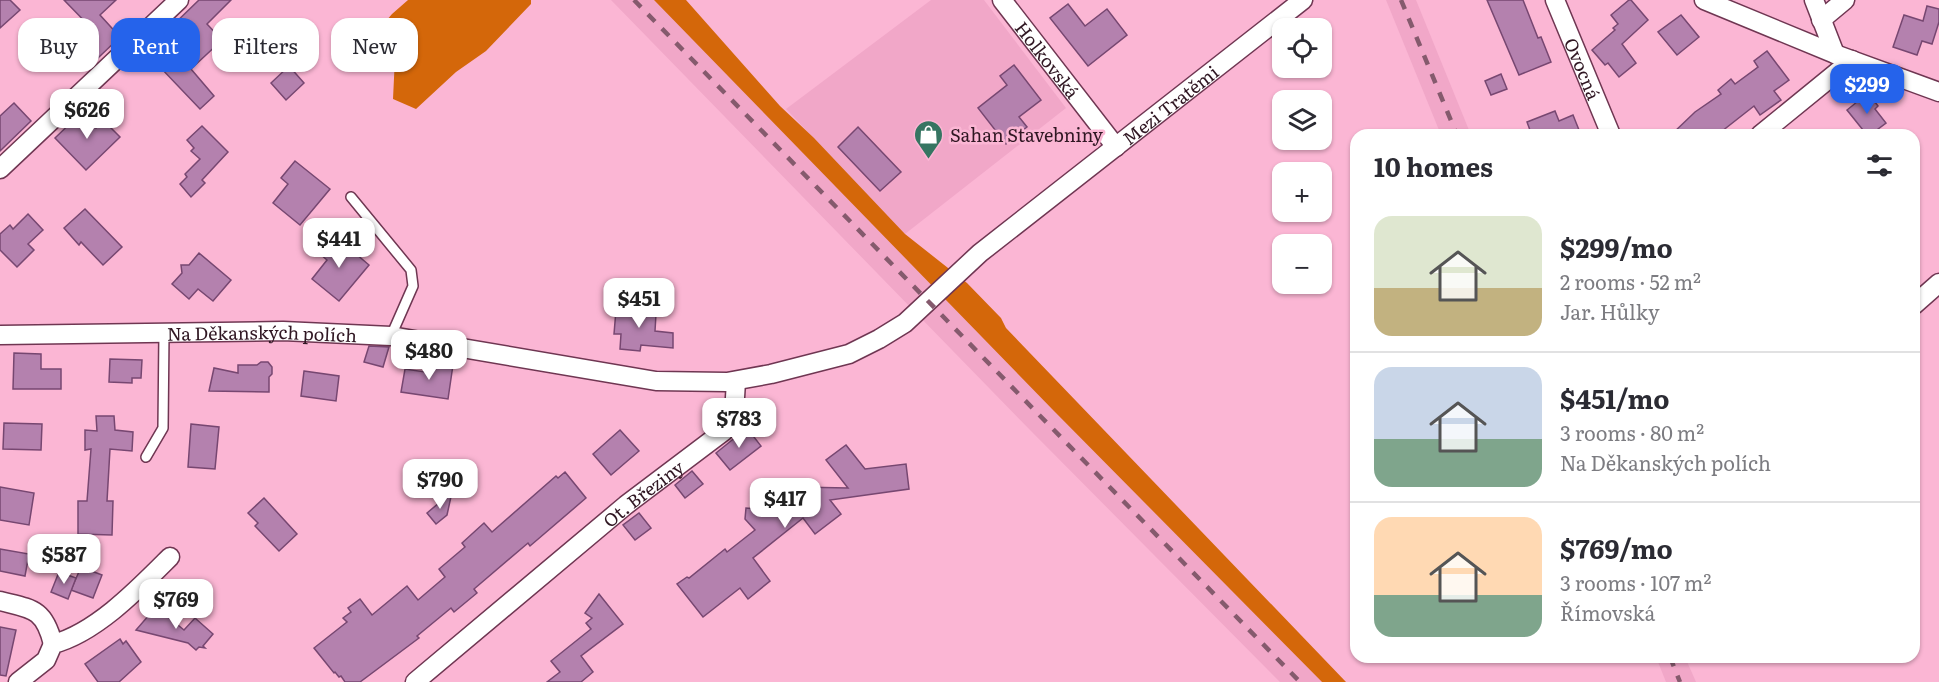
<!DOCTYPE html>
<html lang="en">
<head>
<meta charset="utf-8">
<style>
  :root { --surface:#fff; --page:#f7f7f7; --text:#2b2b33; --muted:#7c7c81; --line:#e1e1e2; --accent:#2563eb }
  body { margin:0; font-family:Literata,serif; background:var(--page); color:var(--text); height:100vh; display:flex; flex-direction:column; font-size:22px; white-space:nowrap }
  * { box-sizing:border-box; margin:0 }
  p { font-size:20px; color:var(--muted) }
  .icon { flex:none; width:33px; height:33px; fill:none; stroke:currentColor; stroke-width:2; stroke-linecap:round; stroke-linejoin:round }
  .map { position:relative; flex:1; overflow:hidden }
  .drawer { position:absolute; left:1350px; top:129px; width:570px; height:534px; display:flex; flex-direction:column; background:var(--surface); border-radius:18px; box-shadow:0 2px 4px #0004 }
  .drawer>* { flex:none }
  .banner { position:absolute; left:18px; top:18px; width:570px; height:54px; display:flex; gap:12px }
  .fabs { position:absolute; left:1272px; top:18px; display:grid; gap:12px }
  .fabs a { display:grid; place-items:center; width:60px; height:60px; border-radius:12px; background:var(--surface); box-shadow:0 2px 4px #0004; font-size:30px }
  .price { position:absolute; translate:-50% -51px; padding:0 14px; border-radius:12px; background:#fff; color:#222; font-size:20px; line-height:39px; filter:drop-shadow(0 2px 3px #0008) }
  .price::after { content:''; position:absolute; left:50%; top:36px; width:18px; height:14px; margin-left:-9px; background:inherit; clip-path:polygon(0 0,100% 0,50% 100%) }
  .price.active { background:var(--accent); color:#fff }
  ul { padding:0; list-style:none }
  li { display:flex; align-items:center; gap:18px; height:150px; padding:0 24px }
  li+li { border-top:2px solid var(--line) }
  li span { display:grid; place-items:center; flex:none; width:168px; height:120px; border-radius:18px; color:#555 }
  li>.icon { margin-inline-start:auto }
  span .icon { width:72px; height:72px; fill:#fffc; stroke-width:1 }
  li b { font-size:26px }
  h2 { display:flex; justify-content:space-between; align-items:center; height:72px; padding:0 24px; font-size:26px }
  .chip { padding:0 21px; border-radius:18px; background:var(--surface); box-shadow:0 2px 4px #0004; font-size:21px; line-height:54px }
  .chip.active { background:var(--accent); color:#fff }
  .map>svg:first-child { display:block }
  .built { fill:#f1a7c8 }
  .forest { fill:#d4670a }
  .building { fill:#b481ae; stroke:#774771; stroke-width:1.5 }
  .lines { fill:none; stroke-linecap:round; stroke-linejoin:round }
  .service-casing { stroke:#6f3652; stroke-width:12 }
  .minor-casing { stroke:#6f3652; stroke-width:21 }
  .service { stroke:#fff; stroke-width:9 }
  .minor { stroke:#fff; stroke-width:18 }
  .rail { stroke:#855a6d; stroke-width:4.5; stroke-dasharray:10 10; stroke-linecap:butt }
  .labels { text-anchor:middle; dominant-baseline:central; stroke-width:5; stroke-linejoin:round; paint-order:stroke }
  .street-label { font-size:18px; fill:#301723; stroke:#fbb6d4 }
  .poi-label { font-size:18px; fill:#301723; stroke:#fbb6d4; text-anchor:start }
</style>
</head>
<body>
<div class="map">
<svg width="1939" height="682" viewBox="0 0 1939 682">
  <rect width="100%" height="100%" fill="#fbb6d4"/>
  <g class="built">
    <path d="M 611,0 L 654,0 L 1052,409 L 1322,682 L 1280,682 L 1030,430 Z"/>
    <path d="M 931,0 L 984,0 L 1066,108 L 905,234 L 786,109 Z"/>
    <path d="M 1386,0 L 1416,0 L 1471,135 L 1441,135 Z"/>
    <path d="M 1656,657 L 1685,657 L 1696,682 L 1666,682 Z"/>
  </g>
  <g class="forest">
    <path d="M 408,0 L 531,0 L 531,4 L 486,51 L 456,72 L 416,109 L 393,99 L 395,57 L 375,34 L 392,14 Z"/>
    <path d="M 654,0 L 686,0 L 780,106 L 814,138 L 905,234 L 967,283 L 1001,318 L 1006,328 L 1346,682 L 1322,682 L 1052,409 Z"/>
  </g>
  <g class="building">
    <path d="M 0,0 L 10,0 L 20,10 L 0,28 Z"/>
    <path d="M 64,0 L 116,0 L 100,15 L 120,37 L 98,58 L 86,45 L 97,34 Z"/>
    <path d="M 199,0 L 231,0 L 207,24 L 222,40 L 191,69 L 214,96 L 200,109 L 159,66 L 155,70 L 141,56 Z"/>
    <path d="M 1487,0 L 1523,0 L 1538,38 L 1541,37 L 1551,62 L 1519,75 Z"/>
    <path d="M 1629,0 L 1631,0 L 1648,20 L 1622,44 L 1636,63 L 1619,77 L 1608,63 L 1605,65 L 1592,50 L 1615,30 L 1613,28 L 1618,24 L 1611,15 Z"/>
    <path d="M 1068,4 L 1085,26 L 1107,9 L 1127,35 L 1088,66 L 1050,18 Z"/>
    <path d="M 1927,6 L 1939,9 L 1939,22 L 1932,44 L 1922,41 L 1917,55 L 1893,47 L 1904,15 L 1923,21 Z"/>
    <path d="M 1681,15 L 1699,37 L 1677,55 L 1658,32 Z"/>
    <path d="M 1767,51 L 1789,80 L 1774,91 L 1781,100 L 1760,115 L 1754,106 L 1717,135 L 1671,135 L 1695,112 L 1721,94 L 1718,90 L 1731,79 L 1735,84 L 1758,67 L 1754,61 Z"/>
    <path d="M 1014,65 L 1041,100 L 1019,117 L 1027,127 L 1006,144 L 978,108 L 1007,85 L 1000,76 Z"/>
    <path d="M 289,66 L 304,83 L 286,100 L 271,83 Z"/>
    <path d="M 1501,74 L 1507,89 L 1491,95 L 1485,81 Z"/>
    <path d="M 1868,93 L 1878,106 L 1875,109 L 1886,123 L 1870,135 L 1867,135 L 1847,110 Z"/>
    <path d="M 14,103 L 31,121 L 0,151 L 0,116 Z"/>
    <path d="M 1555,111 L 1559,121 L 1573,115 L 1579,130 L 1566,135 L 1527,135 L 1531,133 L 1527,122 Z"/>
    <path d="M 81,113 L 96,128 L 104,121 L 120,137 L 86,170 L 55,138 Z"/>
    <path d="M 202,126 L 228,152 L 202,180 L 205,183 L 191,197 L 180,184 L 187,177 L 185,174 L 200,159 L 191,151 L 194,148 L 187,140 Z"/>
    <path d="M 858,127 L 901,172 L 880,191 L 838,147 Z"/>
    <path d="M 295,161 L 330,189 L 300,225 L 273,203 L 288,184 L 281,178 Z"/>
    <path d="M 85,209 L 122,247 L 103,265 L 81,242 L 79,245 L 64,228 Z"/>
    <path d="M 28,214 L 43,230 L 28,244 L 34,250 L 17,267 L 0,250 L 0,234 L 10,225 L 13,229 Z"/>
    <path d="M 335,236 L 369,265 L 339,301 L 312,279 L 327,260 L 320,254 Z"/>
    <path d="M 199,253 L 231,280 L 213,301 L 198,289 L 189,299 L 172,284 L 182,273 L 181,265 L 189,265 Z"/>
    <path d="M 622,300 L 640,302 L 639,312 L 656,314 L 655,331 L 673,333 L 673,348 L 641,345 L 640,351 L 620,349 L 621,334 L 614,334 L 616,310 L 621,310 Z"/>
    <path d="M 369,346 L 389,347 L 383,367 L 364,362 Z"/>
    <path d="M 14,353 L 41,354 L 41,369 L 61,369 L 61,389 L 13,389 Z"/>
    <path d="M 110,359 L 142,360 L 141,378 L 132,378 L 132,383 L 109,382 Z"/>
    <path d="M 427,361 L 453,365 L 448,399 L 401,392 L 405,369 L 425,372 Z"/>
    <path d="M 261,362 L 268,362 L 272,367 L 272,374 L 269,377 L 269,392 L 209,391 L 214,368 L 238,373 L 238,365 L 257,365 Z"/>
    <path d="M 304,371 L 339,376 L 336,401 L 301,396 Z"/>
    <path d="M 96,416 L 114,416 L 115,430 L 133,432 L 132,451 L 110,449 L 107,501 L 113,501 L 112,535 L 78,534 L 78,501 L 87,501 L 91,449 L 85,450 L 85,430 L 97,431 Z"/>
    <path d="M 4,423 L 42,424 L 41,450 L 3,449 Z"/>
    <path d="M 191,424 L 219,427 L 215,469 L 188,467 Z"/>
    <path d="M 747,428 L 761,446 L 730,470 L 716,453 Z"/>
    <path d="M 620,430 L 639,451 L 611,475 L 593,454 Z"/>
    <path d="M 846,445 L 865,469 L 906,464 L 909,489 L 830,500 L 841,514 L 815,534 L 803,518 L 753,558 L 770,581 L 748,599 L 740,588 L 703,617 L 677,584 L 687,577 L 689,578 L 725,549 L 727,552 L 755,530 L 745,519 L 746,508 L 757,509 L 759,513 L 797,487 L 848,488 L 826,460 Z"/>
    <path d="M 692,471 L 703,484 L 685,498 L 675,485 Z"/>
    <path d="M 565,472 L 586,498 L 530,546 L 528,543 L 474,589 L 477,593 L 454,612 L 451,608 L 417,636 L 419,638 L 360,682 L 345,682 L 341,676 L 339,677 L 335,672 L 334,673 L 314,648 L 347,622 L 343,618 L 351,612 L 348,608 L 360,599 L 372,615 L 407,586 L 418,600 L 445,577 L 439,569 L 465,547 L 462,543 L 484,523 L 492,532 L 556,476 L 558,478 Z"/>
    <path d="M 0,487 L 34,493 L 29,525 L 0,520 Z"/>
    <path d="M 452,492 L 447,515 L 436,524 L 427,513 Z"/>
    <path d="M 264,498 L 297,534 L 279,551 L 255,526 L 258,523 L 248,513 Z"/>
    <path d="M 639,513 L 651,528 L 635,540 L 623,525 Z"/>
    <path d="M 0,549 L 29,554 L 25,576 L 0,571 Z"/>
    <path d="M 81,567 L 102,575 L 93,598 L 71,590 Z"/>
    <path d="M 59,572 L 76,578 L 68,599 L 51,592 Z"/>
    <path d="M 599,594 L 623,624 L 581,656 L 593,672 L 581,682 L 547,682 L 560,672 L 551,661 L 591,629 L 586,623 L 592,618 L 585,613 Z"/>
    <path d="M 156,607 L 184,630 L 195,618 L 213,634 L 203,646 L 205,648 L 199,647 L 196,650 L 188,643 L 136,630 Z"/>
    <path d="M 0,627 L 16,630 L 6,676 L 0,675 Z"/>
    <path d="M 120,639 L 123,644 L 126,641 L 141,662 L 119,682 L 98,682 L 85,664 Z"/>
  </g>
  <g class="lines">
    <defs>
      <g id="service">
        <path d="M 351,197 L 411,270 L 413,286 L 391,336"/>
        <path d="M 146,457 L 163,428 L 164,332"/>
      </g>
      <g id="minor">
        <path id="s1" d="M 1002,0 L 1116,147"/>
        <path id="s2" d="M 1555,0 L 1611,135"/>
        <path d="M 1704,0 L 1835,54 L 1939,92"/>
        <path d="M 1814,0 L 1835,54"/>
        <path d="M 1821,20 L 1845,0"/>
        <path d="M 1760,135 L 1852,60"/>
        <path d="M 0,169 L 179,0"/>
        <path d="M 1914,305 L 1939,283"/>
        <path id="s3" d="M 0,335 L 283,331 L 391,336 L 656,381 L 727,382 L 771,374 L 849,354 L 879,339 L 905,323 L 980,253 L 1303,0"/>
        <path d="M 0,601 C 32,609 44,608 53,644"/>
        <path d="M 18,682 L 46,660 L 53,644 C 96,633 139,588 170,557"/>
        <path id="s4" d="M 415,682 L 626,505 L 724,431 L 734,414 L 736,381"/>
      </g>
    </defs>
    <use href="#service" class="service-casing"/>
    <use href="#minor" class="minor-casing"/>
    <use href="#service" class="service"/>
    <use href="#minor" class="minor"/>
    <g class="rail">
      <path d="M 634,0 L 1300,682"/>
      <path d="M 1401,0 L 1457,135"/>
      <path d="M 1670,657 L 1680,682"/>
    </g>
  </g>
  <defs>
    <symbol id="shop-pin" viewBox="-11 -11 22 30"><path d="M0 17L-7.5 6A9.5 9.5 0 1 1 7.5 6Z" fill="#367562" stroke="#fbb6d4"/><path d="M-5-2.5h2.3a2.7 3.5 0 0 1 5.4 0H5L5.5 6h-11ZM-1.5-2.5h3a1.5 2.3 0 0 0-3 0Z" fill="#fff"/></symbol>
  </defs>
  <g fill-rule="evenodd">
    <use href="#shop-pin" x="912" y="118" width="33" height="45"/>
  </g>
  <g class="labels">
    <g class="street-label">
      <text stroke="none"><textPath href="#s1" startOffset="75">Holkovská</textPath></text>
      <text stroke="none"><textPath href="#s2" startOffset="74">Ovocná</textPath></text>
      <text stroke="none"><textPath href="#s3" startOffset="1264">Mezi Tratěmi</textPath></text>
      <text stroke="none"><textPath href="#s3" startOffset="262">Na Děkanských polích</textPath></text>
      <text stroke="none"><textPath href="#s4" startOffset="296">Ot. Březiny</textPath></text>
    </g>
    <g class="poi-label">
      <text x="950" y="134">Sahan Stavebniny</text>
    </g>
  </g>
</svg>
<div class="fabs">
<a><svg class="icon" aria-label="locate" viewBox="0 0 24 24"><circle cx="12" cy="12" r="6"/><path d="M12 2v4M12 18v4M2 12h4M18 12h4"/></svg></a>
<a><svg class="icon" aria-label="layers" viewBox="0 0 24 24"><path d="M12 4l9 5-9 5-9-5zM3 14l9 5 9-5"/></svg></a>
<a>+</a>
<a>−</a>
</div>
<b class="price active" style="left:1867px;top:115px">$299</b>
<b class="price" style="left:87px;top:140px">$626</b>
<b class="price" style="left:339px;top:269px">$441</b>
<b class="price" style="left:639px;top:329px">$451</b>
<b class="price" style="left:429px;top:381px">$480</b>
<b class="price" style="left:739px;top:449px">$783</b>
<b class="price" style="left:440px;top:510px">$790</b>
<b class="price" style="left:785px;top:529px">$417</b>
<b class="price" style="left:64px;top:585px">$587</b>
<b class="price" style="left:176px;top:630px">$769</b>
<div class="banner">
<a class="chip">Buy</a>
<a class="chip active">Rent</a>
<a class="chip">Filters</a>
<a class="chip">New</a>
</div>
<section class="drawer">
<h2>10 homes<svg class="icon" aria-label="filters" viewBox="0 0 24 24"><path d="M4 7h16M4 17h16"/><circle cx="9" cy="7" r="2"/><circle cx="15" cy="17" r="2"/></svg></h2>
<ul>
<li><span style="background:linear-gradient(#dfe7d0 60%,#c2b280 0)"><svg class="icon" aria-label="home" viewBox="0 0 24 24"><path d="M3 11l9-7 9 7M6 9v11h12V9"/></svg></span><div><b>$299/mo</b><p>2 rooms · 52 m²</p><p>Jar. Hůlky</p></div></li>
<li><span style="background:linear-gradient(#c9d6e8 60%,#7fa58c 0)"><svg class="icon" aria-label="home" viewBox="0 0 24 24"><path d="M3 11l9-7 9 7M6 9v11h12V9"/></svg></span><div><b>$451/mo</b><p>3 rooms · 80 m²</p><p>Na Děkanských polích</p></div></li>
<li><span style="background:linear-gradient(#ffd9b3 65%,#7fa58c 0)"><svg class="icon" aria-label="home" viewBox="0 0 24 24"><path d="M3 11l9-7 9 7M6 9v11h12V9"/></svg></span><div><b>$769/mo</b><p>3 rooms · 107 m²</p><p>Římovská</p></div></li>
</ul>
</section>
</div>
</body>
</html>
